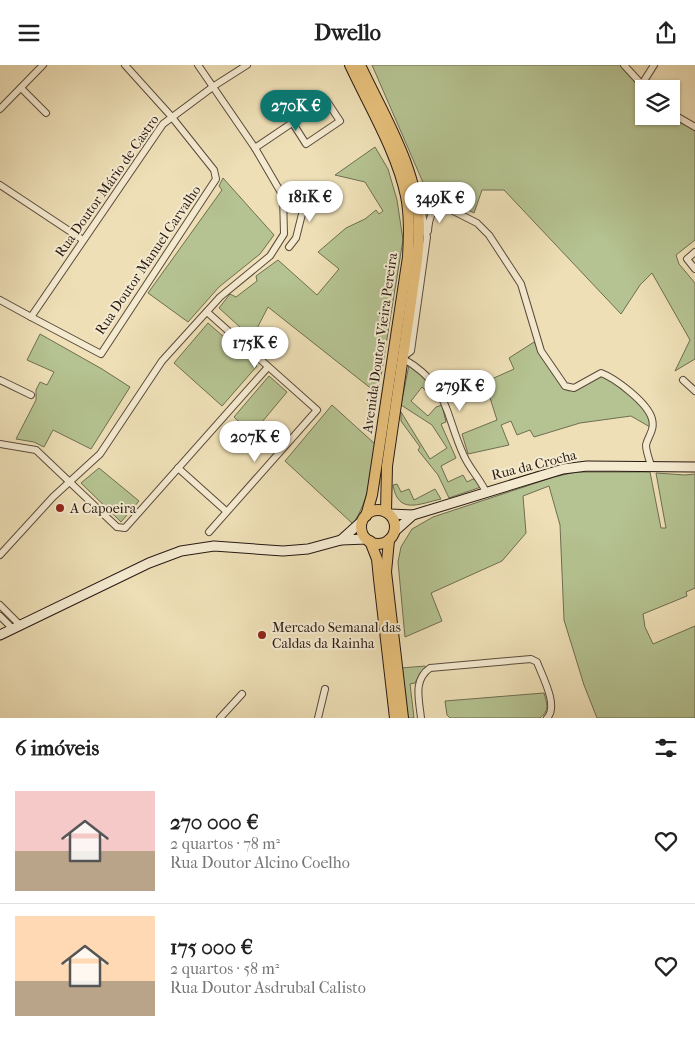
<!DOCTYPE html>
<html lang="pt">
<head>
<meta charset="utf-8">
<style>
  :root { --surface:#fff; --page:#f2f2f2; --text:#222; --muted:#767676; --line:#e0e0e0; --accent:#0f766e }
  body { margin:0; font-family:"IM FELL French Canon",serif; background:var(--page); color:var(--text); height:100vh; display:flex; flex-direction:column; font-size:19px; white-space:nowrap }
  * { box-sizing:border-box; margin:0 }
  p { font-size:16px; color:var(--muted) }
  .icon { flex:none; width:28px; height:28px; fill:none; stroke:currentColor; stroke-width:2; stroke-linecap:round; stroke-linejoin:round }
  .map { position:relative; height:653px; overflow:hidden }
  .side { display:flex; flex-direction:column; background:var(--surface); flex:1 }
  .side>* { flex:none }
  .buttons { position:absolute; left:635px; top:15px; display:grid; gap:10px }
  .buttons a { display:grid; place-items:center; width:45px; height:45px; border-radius:0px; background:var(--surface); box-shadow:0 1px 4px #0004; font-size:25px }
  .price { position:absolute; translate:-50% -42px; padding:0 11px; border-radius:18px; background:#fff; color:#222; font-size:16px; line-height:32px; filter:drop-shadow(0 1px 2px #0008) }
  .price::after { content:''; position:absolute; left:50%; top:30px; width:15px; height:11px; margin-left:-8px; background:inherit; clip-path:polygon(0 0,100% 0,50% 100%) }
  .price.current { background:var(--accent); color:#fff }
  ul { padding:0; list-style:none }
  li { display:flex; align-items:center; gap:15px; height:125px; padding:0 15px }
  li+li { border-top:1px solid var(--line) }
  li span { display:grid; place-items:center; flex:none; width:140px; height:100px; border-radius:0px; color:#555 }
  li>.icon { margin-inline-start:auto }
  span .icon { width:60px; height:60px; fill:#fffc; stroke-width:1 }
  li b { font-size:21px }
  h2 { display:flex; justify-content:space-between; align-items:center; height:60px; padding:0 15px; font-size:21px }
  header { display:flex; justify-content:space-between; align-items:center; height:65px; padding:0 15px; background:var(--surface); font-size:22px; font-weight:800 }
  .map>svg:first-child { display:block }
  .green { fill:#b5c291; stroke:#6e6e52 }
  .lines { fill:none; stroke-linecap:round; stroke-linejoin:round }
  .street-casing { stroke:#5a4a3c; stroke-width:8 }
  .secondary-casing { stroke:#281913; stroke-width:11 }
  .primary-casing { stroke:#281913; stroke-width:12 }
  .street { stroke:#f4ead0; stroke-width:6 }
  .secondary { stroke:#f4ead0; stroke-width:9 }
  .primary { stroke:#e7c07b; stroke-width:10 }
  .poi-dot { fill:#8f2418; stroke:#f4ead0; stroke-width:2 }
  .labels { text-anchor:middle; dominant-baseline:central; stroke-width:4; stroke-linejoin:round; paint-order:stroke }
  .street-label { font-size:14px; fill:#281913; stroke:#f4ead0 }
  .poi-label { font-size:14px; fill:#281913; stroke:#f4ead0; text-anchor:start }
</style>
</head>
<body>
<header><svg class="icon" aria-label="menu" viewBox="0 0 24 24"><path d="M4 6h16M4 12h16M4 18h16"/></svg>Dwello<svg class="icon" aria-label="share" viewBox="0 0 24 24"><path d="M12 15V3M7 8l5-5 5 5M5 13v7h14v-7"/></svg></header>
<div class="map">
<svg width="695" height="653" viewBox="0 0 695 653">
  <rect width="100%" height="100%" fill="#eedfb6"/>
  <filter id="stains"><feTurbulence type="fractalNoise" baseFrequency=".004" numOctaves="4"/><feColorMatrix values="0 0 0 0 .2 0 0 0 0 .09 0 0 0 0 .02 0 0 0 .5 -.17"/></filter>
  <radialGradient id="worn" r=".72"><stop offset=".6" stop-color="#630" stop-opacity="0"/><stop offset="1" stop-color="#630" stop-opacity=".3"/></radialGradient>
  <g class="green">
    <path d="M 372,0 L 620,0 L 644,26 L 644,51 L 669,51 L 695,65 L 695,175 L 676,190 L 679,199 L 695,218 L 695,294 L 675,306 L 690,275 L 652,208 L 640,220 L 621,249 L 504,125 L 482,125 L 474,148 L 425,122 Z"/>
    <path d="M 375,82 L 388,104 L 397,135 L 403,175 L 378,329 L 268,242 L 252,273 L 219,243 L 230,229 L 236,232 L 257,216 L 256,211 L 278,195 L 317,230 L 339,204 L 318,187 L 346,163 L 365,154 L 376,145 L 379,149 L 383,146 L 365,117 L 335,110 Z"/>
    <path d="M 223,113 L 274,170 L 260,189 L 219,222 L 188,257 L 148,228 L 222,125 L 219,121 Z"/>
    <path d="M 208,258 L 257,301 L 222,341 L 174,298 Z"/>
    <path d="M 40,269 L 102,304 L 130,322 L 91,384 L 53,365 L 44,382 L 34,377 L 16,374 L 36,335 L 36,325 L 40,317 L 47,320 L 54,307 L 27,295 Z"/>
    <path d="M 534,277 L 563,323 L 569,326 L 602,310 C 619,317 651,342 650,362 L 631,351 L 580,358 L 534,372 L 530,365 L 517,370 L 511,356 L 501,360 L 509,380 L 468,389 L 462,369 L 497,355 L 485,317 L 514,304 L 509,293 Z"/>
    <path d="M 409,300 L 426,313 L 436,327 L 432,332 L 422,322 L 411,336 L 428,351 L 436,342 L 442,340 L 446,357 L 441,359 L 456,393 L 441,401 L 448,417 L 463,410 L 467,417 L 473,414 L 479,417 L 481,422 L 449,433 L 438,410 L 418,385 L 420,382 L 401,356 L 401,347 L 430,394 L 447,383 L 432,360 L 401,340 Z"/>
    <path d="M 269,311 L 287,327 L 252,369 L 234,352 Z"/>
    <path d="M 332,340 L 375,379 C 371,410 370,432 353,459 L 285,396 Z"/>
    <path d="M 99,403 L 139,436 L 121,457 L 81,418 Z"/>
    <path d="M 576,407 L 650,407 L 661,463 L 666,463 L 656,408 L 685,410 L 695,409 L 695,523 L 686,527 L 687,531 L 643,549 L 645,562 L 653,579 L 695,561 L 695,653 L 597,653 L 584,620 L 564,555 L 560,460 L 549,421 L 523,431 L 526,468 L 502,496 L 431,528 L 442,556 L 405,572 L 398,497 L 401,482 L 412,464 L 433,452 L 554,412 Z"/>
    <path d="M 397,419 L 401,427 L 409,424 L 414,435 L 435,424 L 441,434 C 419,439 398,450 393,420 Z"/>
    <path d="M 425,601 L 427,603 L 421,607 L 415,618 L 410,619 L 414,653 L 406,653 L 401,603 Z"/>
    <path d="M 544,628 C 547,639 550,645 540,653 L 450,653 L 447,650 L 445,636 Z"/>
  </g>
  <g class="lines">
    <defs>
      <g id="street">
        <path d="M 624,0 L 646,24"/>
        <path d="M 642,19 L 654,0"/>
        <path d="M 21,23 L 46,48"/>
        <path d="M 0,44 L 43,0"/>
        <path d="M 671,48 L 695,62"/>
        <path d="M 255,83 L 326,35 L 340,56 L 306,79 L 292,57"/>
        <path d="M 0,120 L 83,175"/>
        <path d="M 414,126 L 477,158 L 489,170 L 521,219 L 541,286 L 565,321 L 574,323 L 601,308 C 615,313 648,338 652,354 C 655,365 648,371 646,380 C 646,387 650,397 652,403"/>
        <path d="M 284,139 L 303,145"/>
        <path d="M 421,143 L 427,172 L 411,286 L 402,293 C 450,320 444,348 464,391 C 470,404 480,414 486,427"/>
        <path d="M 428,166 C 429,154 431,145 442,139"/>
        <path d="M 289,182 L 296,173 L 303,145 L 320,123"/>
        <path d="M 695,187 L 687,194 L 695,204"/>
        <path d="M 0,235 L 31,252 L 163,59 L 214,21 L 247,0"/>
        <path d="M 207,247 L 317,345 L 209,467"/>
        <path d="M 31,252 L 101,289 L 216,114 L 214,105 L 171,51 L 125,0"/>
        <path d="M 0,315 L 31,330"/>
        <path d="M 683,315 L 695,326"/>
        <path d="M 0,379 L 36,385 L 117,462 L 125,463 L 268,302"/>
        <path d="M 178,403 L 226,446"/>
        <path d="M 0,490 L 53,432 L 100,389 L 162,296 L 220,232 L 270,191 L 284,169 L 283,131 L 255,83 L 198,0"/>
        <path d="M 0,540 L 20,560"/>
        <path d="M 0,551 L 13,564"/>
        <path d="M 220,653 L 242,629"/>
        <path d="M 318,653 L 325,624"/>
        <path d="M 421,653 C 419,634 413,615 430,603 L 531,594 L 537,597 C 542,611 559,641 547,653"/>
      </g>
      <g id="secondary">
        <path d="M 390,449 L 413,450 L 563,404 L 587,401 L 695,402"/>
        <path d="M 394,467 L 413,450"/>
        <path d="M 341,475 L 362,456"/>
        <path d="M 0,570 L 149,498 L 181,486 L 214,481 L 283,486 L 308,484 L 341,475 L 367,474"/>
      </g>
      <g id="primary">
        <path d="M 350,0 C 369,41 397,87 406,131 C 410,151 409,172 408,192 L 372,430 L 366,451"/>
        <path d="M 360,0 C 384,51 419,106 419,164 C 419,174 418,185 417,195 L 387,401 L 386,447"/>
        <circle cx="378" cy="462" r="17"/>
        <path d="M 389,475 L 386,507 L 403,653"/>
        <path d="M 370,476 L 377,494 L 379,514 L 395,653"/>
      </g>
    </defs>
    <use href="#street" class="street-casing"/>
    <use href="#secondary" class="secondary-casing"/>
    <use href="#primary" class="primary-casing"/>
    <use href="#street" class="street"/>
    <use href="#secondary" class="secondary"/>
    <use href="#primary" class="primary"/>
  </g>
  <g class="poi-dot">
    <circle cx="60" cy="443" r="5"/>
    <circle cx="262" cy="570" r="5"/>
  </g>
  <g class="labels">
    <g class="street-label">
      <text transform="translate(107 121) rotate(-55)">Rua Doutor Mário de Castro</text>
      <text transform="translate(148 195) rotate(-56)">Rua Doutor Manuel Carvalho</text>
      <text transform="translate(380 278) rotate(-82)">Avenida Doutor Vieira Pereira</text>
      <text transform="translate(534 400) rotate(-14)">Rua da Crocha</text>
    </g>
    <g class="poi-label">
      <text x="70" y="443">A Capoeira</text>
      <text x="272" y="562">Mercado Semanal das<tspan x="272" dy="16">Caldas da Rainha</tspan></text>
    </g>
  </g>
  <rect width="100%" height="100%" filter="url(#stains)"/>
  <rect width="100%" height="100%" fill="url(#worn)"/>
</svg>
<div class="buttons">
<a><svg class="icon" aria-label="layers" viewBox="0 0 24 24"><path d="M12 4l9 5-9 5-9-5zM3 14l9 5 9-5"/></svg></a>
</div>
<b class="price current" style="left:296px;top:67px">270K €</b>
<b class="price" style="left:310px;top:158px">181K €</b>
<b class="price" style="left:440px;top:159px">349K €</b>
<b class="price" style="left:255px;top:304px">175K €</b>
<b class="price" style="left:460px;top:347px">279K €</b>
<b class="price" style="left:255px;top:398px">207K €</b>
</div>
<section class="side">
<h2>6 imóveis<svg class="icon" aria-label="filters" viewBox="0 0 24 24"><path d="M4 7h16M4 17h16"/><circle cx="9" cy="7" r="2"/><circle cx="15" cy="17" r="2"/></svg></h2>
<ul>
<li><span style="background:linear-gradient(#f6c9c9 60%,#b9a48a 0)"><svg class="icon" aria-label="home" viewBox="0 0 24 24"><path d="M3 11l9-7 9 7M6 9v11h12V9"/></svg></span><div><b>270 000 €</b><p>2 quartos · 78 m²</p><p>Rua Doutor Alcino Coelho</p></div><svg class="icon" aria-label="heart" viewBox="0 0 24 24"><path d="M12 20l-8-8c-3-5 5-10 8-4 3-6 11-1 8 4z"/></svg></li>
<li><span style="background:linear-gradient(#ffd9b3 65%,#b9a48a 0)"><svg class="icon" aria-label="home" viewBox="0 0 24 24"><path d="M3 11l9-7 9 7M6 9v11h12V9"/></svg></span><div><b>175 000 €</b><p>2 quartos · 58 m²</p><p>Rua Doutor Asdrubal Calisto</p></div><svg class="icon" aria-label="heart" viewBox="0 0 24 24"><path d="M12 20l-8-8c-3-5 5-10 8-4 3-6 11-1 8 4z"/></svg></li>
</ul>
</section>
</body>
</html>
